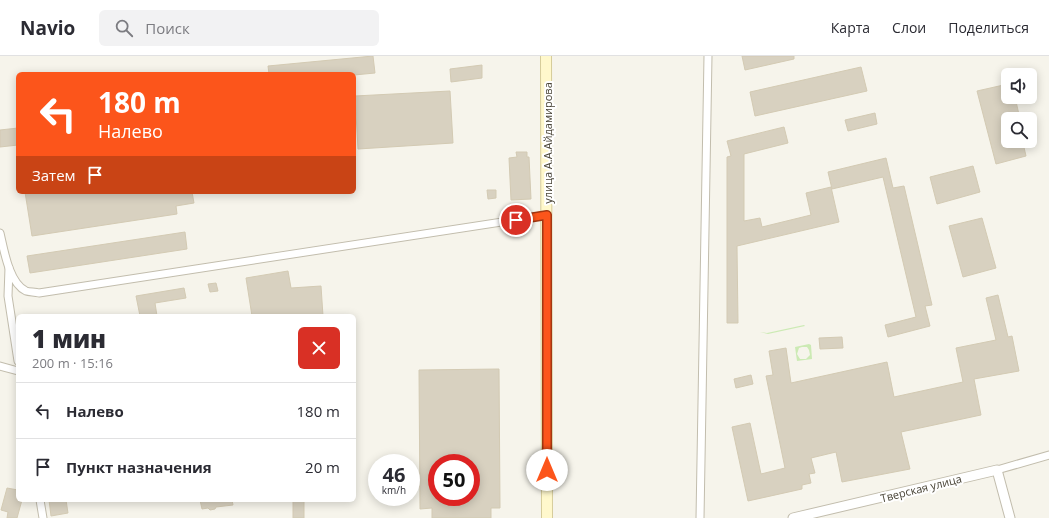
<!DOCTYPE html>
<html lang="ru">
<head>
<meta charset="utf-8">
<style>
	body { margin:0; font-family:"Open Sans",sans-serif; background:#f2f2f3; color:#2b2b33; height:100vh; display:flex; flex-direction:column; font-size:15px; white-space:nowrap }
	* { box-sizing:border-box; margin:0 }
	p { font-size:13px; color:#7c7c81 }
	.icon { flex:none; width:22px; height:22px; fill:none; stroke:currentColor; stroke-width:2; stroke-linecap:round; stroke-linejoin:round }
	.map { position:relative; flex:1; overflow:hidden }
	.side { position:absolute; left:16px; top:258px; width:340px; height:188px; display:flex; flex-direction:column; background:#fff; border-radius:6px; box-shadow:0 2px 10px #0003 }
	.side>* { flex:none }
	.top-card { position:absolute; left:16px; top:16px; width:340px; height:122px; border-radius:6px; box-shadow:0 2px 10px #0003; background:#fc551b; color:#fff; overflow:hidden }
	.fabs { position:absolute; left:1001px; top:12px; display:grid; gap:8px }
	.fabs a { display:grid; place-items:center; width:36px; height:36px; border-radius:6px; background:#fff; box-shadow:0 2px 10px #0003; font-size:20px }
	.speed { position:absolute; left:368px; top:398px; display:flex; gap:8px; font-size:20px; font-weight:700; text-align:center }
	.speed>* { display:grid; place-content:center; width:52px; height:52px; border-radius:50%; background:#fff; box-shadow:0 2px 10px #0003; line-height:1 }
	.speed small { font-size:10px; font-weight:400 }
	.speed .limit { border:6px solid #d22; background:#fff; color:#111 }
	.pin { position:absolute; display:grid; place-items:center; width:34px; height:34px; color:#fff; margin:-17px; border:2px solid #fff; border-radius:50%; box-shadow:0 1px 4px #0007 }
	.me { position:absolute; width:44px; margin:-22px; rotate:0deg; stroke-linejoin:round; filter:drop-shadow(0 0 3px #0008) }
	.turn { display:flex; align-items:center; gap:14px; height:84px; padding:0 16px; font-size:18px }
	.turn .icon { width:52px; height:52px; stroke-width:2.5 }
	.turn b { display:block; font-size:28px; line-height:34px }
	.then { display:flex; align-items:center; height:38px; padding:0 16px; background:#0003; gap:8px; font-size:15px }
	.round { display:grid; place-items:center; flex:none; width:42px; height:42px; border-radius:6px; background:#f2f2f3 }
	.headline { display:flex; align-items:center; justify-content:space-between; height:68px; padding:0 16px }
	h1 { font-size:24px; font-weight:800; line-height:30px }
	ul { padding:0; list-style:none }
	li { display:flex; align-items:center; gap:12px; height:56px; padding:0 16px; border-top:1px solid #e1e1e2 }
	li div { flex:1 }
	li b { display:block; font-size:15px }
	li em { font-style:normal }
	header { display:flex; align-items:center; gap:24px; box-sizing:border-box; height:56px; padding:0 20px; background:#fff; border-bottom:1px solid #e1e1e2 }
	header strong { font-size:19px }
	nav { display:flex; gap:22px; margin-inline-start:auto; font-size:14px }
	.search { width:280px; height:36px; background:#f2f2f3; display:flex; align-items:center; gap:10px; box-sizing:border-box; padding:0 14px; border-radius:6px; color:#7c7c81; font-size:15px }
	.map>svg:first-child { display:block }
	.green { fill:#cceab4; fill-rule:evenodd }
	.building { fill:#d8d1c0; stroke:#d3cab3; fill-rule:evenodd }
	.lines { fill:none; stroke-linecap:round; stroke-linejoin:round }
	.minor-casing { stroke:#c2bdad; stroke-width:9 }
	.tertiary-casing { stroke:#c2bdad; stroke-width:11 }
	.secondary-casing { stroke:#d6cc9a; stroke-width:12 }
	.minor { stroke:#fff; stroke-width:7 }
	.tertiary { stroke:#fff; stroke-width:9 }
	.secondary { stroke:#fff8cc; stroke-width:10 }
	.route-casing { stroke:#a43712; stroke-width:10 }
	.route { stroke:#fc551b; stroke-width:7 }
	.labels { text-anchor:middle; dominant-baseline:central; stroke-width:4; stroke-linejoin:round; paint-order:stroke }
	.street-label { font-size:11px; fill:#4a4538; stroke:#fff }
</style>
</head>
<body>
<header>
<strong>Navio</strong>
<div class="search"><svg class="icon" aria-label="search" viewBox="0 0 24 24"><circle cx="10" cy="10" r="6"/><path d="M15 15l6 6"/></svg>Поиск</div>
<nav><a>Карта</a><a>Слои</a><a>Поделиться</a></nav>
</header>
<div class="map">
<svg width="1049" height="462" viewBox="0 0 1049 462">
	<rect width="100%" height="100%" fill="#f6f4eb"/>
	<g class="green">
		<path d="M804,269L805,270L768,278L760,276L767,277Z"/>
		<path d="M809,288L811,289L812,303L797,305L795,291ZM802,291H807L809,294L810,299L806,303H800L797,298L799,292Z"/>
	</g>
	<g class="building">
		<path d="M373,0L375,17L354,19V18H269L268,10Z"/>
		<path d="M742,0H794V3L745,14Z"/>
		<path d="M482,9V22L451,26L450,13Z"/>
		<path d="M861,11L867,35L755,60L750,36Z"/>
		<path d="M1008,28V41H1015L1020,63H1008V91L1023,87L1026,100L996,108L977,35Z"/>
		<path d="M450,35L453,87L358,93L355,40Z"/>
		<path d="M875,57L877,68L848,75L845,64Z"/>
		<path d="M784,71L788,87L744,98V165L760,162L762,171L811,159L806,137L831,131L839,166L737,190L738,267H727V101L731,100L727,85Z"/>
		<path d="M18,72V89L0,91V74Z"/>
		<path d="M516,96H527V101H529L531,143L511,144L509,102L517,101Z"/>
		<path d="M886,102L893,132L904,130L932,249L925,250L930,270L888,281L885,269L916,261L883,121L832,133L828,116Z"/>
		<path d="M973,110L980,136L937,148L930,121Z"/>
		<path d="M487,134H496V142L488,143Z"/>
		<path d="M25,136H192L194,147L176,150L177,158L32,180Z"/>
		<path d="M982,162L996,212L963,221L949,170Z"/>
		<path d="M185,176L187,193L30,217L27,200Z"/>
		<path d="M288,215L291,232L321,230L323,260H252L246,222Z"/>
		<path d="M216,227L218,235L210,236L208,228Z"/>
		<path d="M184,232L186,242L155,247L157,260H140L136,240Z"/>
		<path d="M998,239L1008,281L1012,280L1019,315L974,323L981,359L901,376L910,413L842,426L836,396L811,402L815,417L809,418L811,427L802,429V433L748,445L732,371L750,367L761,418L785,412L766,320L773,319L769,295L786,292L791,327L887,306L894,341L963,326L956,292L996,284L986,242Z"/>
		<path d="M842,281L843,292L820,293L819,282Z"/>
		<path d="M499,313L500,452H491V462H432V452L420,453L419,314ZM437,407H471V441H437Z"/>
		<path d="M751,319L753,328L736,332L734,323Z"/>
		<path d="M7,432L18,434V444H22L17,462H7L8,456L1,454Z"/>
		<path d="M49,444H66L68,457L51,460Z"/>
		<path d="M200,444H232L233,449L216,451L215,453L210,454L208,452L202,453Z"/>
		<rect x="293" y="444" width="11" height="18"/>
	</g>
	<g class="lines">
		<defs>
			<g id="minor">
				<path d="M0,177C4,194 9,227 26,235C29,236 35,236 39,237L547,159"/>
				<path d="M9,212L8,240L18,305"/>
				<path d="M0,310L18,315"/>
				<path d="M997,414L1049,399"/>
				<path d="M40,444L43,462"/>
				<path d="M700,462L708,0"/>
			</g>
			<path id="tertiary" d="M793,462L997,414L1010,462"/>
			<path id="secondary" d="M546,0L547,462"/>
		</defs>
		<use href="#minor" class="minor-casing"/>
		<use href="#tertiary" class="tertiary-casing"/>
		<use href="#secondary" class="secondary-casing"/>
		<use href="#minor" class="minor"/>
		<use href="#tertiary" class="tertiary"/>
		<use href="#secondary" class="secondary"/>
	</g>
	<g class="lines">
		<defs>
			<path id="route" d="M516,164L547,159V414"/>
		</defs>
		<use href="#route" class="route-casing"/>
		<use href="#route" class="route"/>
	</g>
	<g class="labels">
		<g class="street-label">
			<text transform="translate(547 87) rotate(-90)">улица А.А.Айдамирова</text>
			<text transform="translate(921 432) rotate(-14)">Тверская улица</text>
		</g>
	</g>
</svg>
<div class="fabs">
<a><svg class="icon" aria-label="sound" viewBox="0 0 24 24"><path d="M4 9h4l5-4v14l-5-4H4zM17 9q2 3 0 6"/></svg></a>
<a><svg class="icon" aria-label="search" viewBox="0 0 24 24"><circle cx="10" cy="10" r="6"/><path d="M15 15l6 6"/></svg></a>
</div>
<div class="speed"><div>46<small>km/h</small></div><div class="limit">50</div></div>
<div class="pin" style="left:516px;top:164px;background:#d93025"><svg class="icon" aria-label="arrive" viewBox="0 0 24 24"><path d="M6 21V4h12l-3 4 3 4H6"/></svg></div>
<svg class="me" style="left:547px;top:414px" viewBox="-20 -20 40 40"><circle r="19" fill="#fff"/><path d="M0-13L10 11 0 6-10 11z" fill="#fc551b"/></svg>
<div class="top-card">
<div class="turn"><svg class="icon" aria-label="left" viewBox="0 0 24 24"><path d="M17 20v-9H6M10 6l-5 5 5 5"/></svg><div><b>180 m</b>Налево</div></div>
<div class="then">Затем<svg class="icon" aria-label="arrive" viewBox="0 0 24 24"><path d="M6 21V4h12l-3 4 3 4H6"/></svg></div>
</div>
<section class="side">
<div class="headline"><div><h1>1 мин</h1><p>200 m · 15:16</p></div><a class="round" style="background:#d93025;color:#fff"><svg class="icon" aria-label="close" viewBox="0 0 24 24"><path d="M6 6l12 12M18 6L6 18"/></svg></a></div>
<ul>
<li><svg class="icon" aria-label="left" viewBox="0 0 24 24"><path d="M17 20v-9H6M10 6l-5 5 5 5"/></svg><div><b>Налево</b></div><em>180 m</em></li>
<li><svg class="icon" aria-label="arrive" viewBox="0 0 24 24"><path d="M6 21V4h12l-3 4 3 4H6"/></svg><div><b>Пункт назначения</b></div><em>20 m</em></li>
</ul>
</section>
</div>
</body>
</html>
